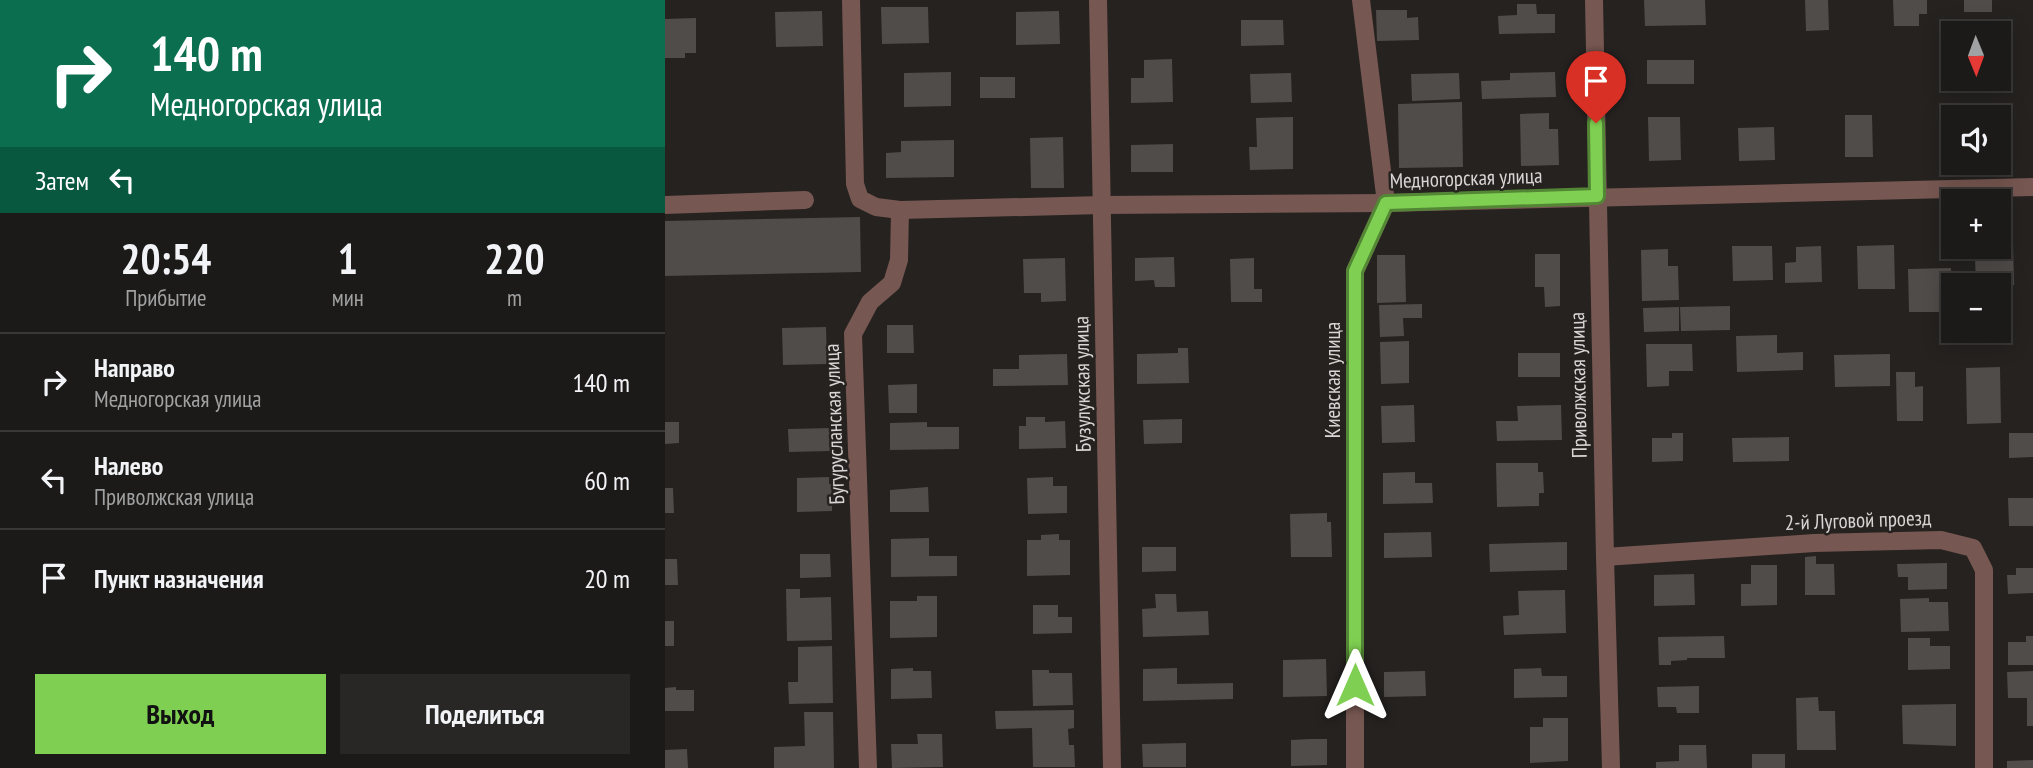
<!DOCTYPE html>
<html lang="ru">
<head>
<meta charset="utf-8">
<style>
	body { margin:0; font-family:"PT Sans Narrow",sans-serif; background:#292725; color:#f1f3f6; height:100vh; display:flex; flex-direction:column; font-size:26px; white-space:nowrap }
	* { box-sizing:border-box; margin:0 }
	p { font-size:23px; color:#a0a1a2 }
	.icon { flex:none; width:38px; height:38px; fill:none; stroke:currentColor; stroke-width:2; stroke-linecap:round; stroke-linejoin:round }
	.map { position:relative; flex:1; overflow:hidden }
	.panel { display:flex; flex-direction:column; background:#1c1a18; width:665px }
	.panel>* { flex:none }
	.guide { background:#0b6e4f; color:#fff; overflow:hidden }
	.needle { width:46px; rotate:179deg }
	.tools { position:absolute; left:1276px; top:21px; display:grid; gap:14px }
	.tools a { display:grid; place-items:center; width:70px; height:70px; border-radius:0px; background:#1c1a18; box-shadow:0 4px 18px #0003,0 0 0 2px #3a3837; font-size:35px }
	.pin { position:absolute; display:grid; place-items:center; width:60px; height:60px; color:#fff; margin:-72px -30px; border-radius:50% 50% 50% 0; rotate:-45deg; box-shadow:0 0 7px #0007 }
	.pin .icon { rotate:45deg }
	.me { position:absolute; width:77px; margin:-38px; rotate:0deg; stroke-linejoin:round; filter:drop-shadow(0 0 5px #0008) }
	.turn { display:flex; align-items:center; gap:24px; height:147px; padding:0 35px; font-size:32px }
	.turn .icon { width:91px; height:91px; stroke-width:2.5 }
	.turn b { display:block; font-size:49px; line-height:60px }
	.then { display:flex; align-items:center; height:66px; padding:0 35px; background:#0003; gap:14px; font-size:26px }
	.eta { display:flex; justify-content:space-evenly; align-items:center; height:119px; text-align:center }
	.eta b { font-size:42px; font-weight:700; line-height:49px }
	.primary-button { display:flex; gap:14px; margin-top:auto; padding:14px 35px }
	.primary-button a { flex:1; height:80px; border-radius:0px; background:#7fd052; color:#111; font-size:28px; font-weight:700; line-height:80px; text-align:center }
	.primary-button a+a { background:#292725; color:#f1f3f6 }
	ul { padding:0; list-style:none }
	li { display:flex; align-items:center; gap:21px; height:98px; padding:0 35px; border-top:2px solid #3a3837 }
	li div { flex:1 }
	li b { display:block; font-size:26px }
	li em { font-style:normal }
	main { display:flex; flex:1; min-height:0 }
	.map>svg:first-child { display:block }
	.building { fill:#504c4a }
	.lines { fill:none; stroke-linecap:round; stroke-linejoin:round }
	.minor { stroke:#775751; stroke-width:18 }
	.route-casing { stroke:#538735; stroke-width:18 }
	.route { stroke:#7fd052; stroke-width:12 }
	.labels { text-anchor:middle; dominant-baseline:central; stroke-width:5; stroke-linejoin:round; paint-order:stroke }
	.street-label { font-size:21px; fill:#d8d5d4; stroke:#252220 }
</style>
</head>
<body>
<main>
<section class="panel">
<div class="guide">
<div class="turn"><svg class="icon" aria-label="right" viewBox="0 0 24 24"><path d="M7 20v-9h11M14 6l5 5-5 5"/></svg><div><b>140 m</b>Медногорская улица</div></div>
<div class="then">Затем<svg class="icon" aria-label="left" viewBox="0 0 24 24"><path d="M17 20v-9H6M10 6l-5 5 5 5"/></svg></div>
</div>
<div class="eta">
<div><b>20:54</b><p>Прибытие</p></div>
<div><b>1</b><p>мин</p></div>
<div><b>220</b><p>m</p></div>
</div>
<ul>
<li><svg class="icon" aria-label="right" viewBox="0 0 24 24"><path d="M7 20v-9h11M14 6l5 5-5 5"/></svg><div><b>Направо</b><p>Медногорская улица</p></div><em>140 m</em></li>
<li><svg class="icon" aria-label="left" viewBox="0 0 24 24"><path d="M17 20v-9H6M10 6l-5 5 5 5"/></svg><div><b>Налево</b><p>Приволжская улица</p></div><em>60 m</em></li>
<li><svg class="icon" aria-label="arrive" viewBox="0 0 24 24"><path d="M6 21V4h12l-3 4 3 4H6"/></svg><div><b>Пункт назначения</b></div><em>20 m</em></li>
</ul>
<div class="primary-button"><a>Выход</a><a>Поделиться</a></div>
</section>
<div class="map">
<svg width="1368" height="768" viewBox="0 0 1368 768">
	<rect width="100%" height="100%" fill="#252220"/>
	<g class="building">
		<path d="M979,0H1040L1041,25L980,26Z"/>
		<path d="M1140,0H1163L1164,30L1141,31Z"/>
		<path d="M1228,0H1262V14H1254V26H1229Z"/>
		<rect x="1299" y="0" width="28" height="12"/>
		<path d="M852,4H871L872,14H890V33L834,34L833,16L852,15Z"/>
		<path d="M216,7H263L264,43L217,44Z"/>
		<path d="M711,10H742V18L753,17L754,40L712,41Z"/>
		<path d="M157,11L158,46L111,47L110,12Z"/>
		<path d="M394,11L395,44L351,45V12Z"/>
		<path d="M31,18V53H20V58H0V19Z"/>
		<path d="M576,20H618L619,45L576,46Z"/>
		<path d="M507,59L508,102L466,103V78H479V60Z"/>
		<rect x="982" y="60" width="47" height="24"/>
		<path d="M286,72V106L239,107V73Z"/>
		<path d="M890,72L891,97L817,99L816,81L845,80V73Z"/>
		<path d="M626,73L627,102L586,103L585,74Z"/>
		<path d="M794,73L795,99L747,101L746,74Z"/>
		<rect x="315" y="77" width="35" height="21"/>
		<path d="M797,102L798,167L734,168L733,104Z"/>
		<path d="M1327,109V117H1291V110Z"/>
		<path d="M884,113V129H893L894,165L856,166L855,114Z"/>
		<path d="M1180,115H1207L1208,157H1180Z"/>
		<path d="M628,117V169L585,170L584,147H592L591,118Z"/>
		<path d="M983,117H1015L1016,160L984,161Z"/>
		<path d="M1109,127L1110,160L1074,161L1073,128Z"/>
		<path d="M398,137L399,188H366L365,138Z"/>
		<path d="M289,140V177L221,178V153L236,152V141Z"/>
		<path d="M508,144V172H466V145Z"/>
		<path d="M195,217L196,272L0,276V221Z"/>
		<path d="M1348,241L1349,285H1311L1310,257L1326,256V247H1334V242Z"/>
		<path d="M1229,245L1230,289H1193L1192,246Z"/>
		<path d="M1067,246H1107L1108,280L1068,281Z"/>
		<path d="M1156,246L1157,282L1120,283V263L1131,262V247Z"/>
		<path d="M1003,249V266H1013L1014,300L977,301L976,250Z"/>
		<path d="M870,254H895V306L880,307L879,287H870Z"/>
		<path d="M712,255H740L741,302L712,303Z"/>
		<path d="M509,257L510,287H490L489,280L470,281V258Z"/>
		<path d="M400,258L401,301L376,302V293H359L358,259Z"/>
		<path d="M589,258V289H597V302H566L565,259Z"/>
		<path d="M1286,268L1287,312H1244L1243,269Z"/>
		<path d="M757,304V318H738L739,336L715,337L714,305Z"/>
		<path d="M1065,306V330L1016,331L1015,307Z"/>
		<path d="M1014,307V331L979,332L978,308Z"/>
		<path d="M222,325H248L249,353H222Z"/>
		<path d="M161,327L162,364L118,365L117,328Z"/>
		<path d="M1112,335V353L1138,352V370L1072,372L1071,336Z"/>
		<path d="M744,341V383L716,384L715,342Z"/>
		<path d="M981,344H1027L1028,371H1004V386L982,387Z"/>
		<path d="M513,348H523L524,383L472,384V354L513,353Z"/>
		<rect x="853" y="353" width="42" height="24"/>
		<path d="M402,354L403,385L328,386V369H354V355Z"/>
		<path d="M1225,354V386L1170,387L1169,355Z"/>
		<path d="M1335,367L1336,423L1302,424L1301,368Z"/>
		<path d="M1231,372H1250V387L1258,386V421H1232Z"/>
		<path d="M252,384V413H224L223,385Z"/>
		<path d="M749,405L750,442L717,443L716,406Z"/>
		<path d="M896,405L897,440L832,441L831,421H853L852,406Z"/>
		<path d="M361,417H380V422L400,421L401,448L354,449V426H361Z"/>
		<path d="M517,419V443L479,444L478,420Z"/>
		<path d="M0,422H14V443L0,444Z"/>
		<path d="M262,422V427H294V449L225,450V423Z"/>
		<path d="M167,428V451L124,452L123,429Z"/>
		<path d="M1007,433H1018V461L987,462V438H1007Z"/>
		<path d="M1344,433H1368V457L1344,458Z"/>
		<path d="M1124,437V461L1068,462L1067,438Z"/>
		<path d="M831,463H873V472H878L879,493H874V506L832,507Z"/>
		<path d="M750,472V483H767L768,503L718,504V473Z"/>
		<path d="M164,477V484H167V511L132,512V478Z"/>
		<path d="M388,477V486H402V513L363,514L362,478Z"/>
		<path d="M263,487L264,512H225V490Z"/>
		<path d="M0,488H8L9,513H0Z"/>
		<path d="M1343,498H1368V526H1344Z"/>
		<path d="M662,513V522H666L667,557H626L625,514Z"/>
		<path d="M766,532L767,557L719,558V533Z"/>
		<path d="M394,534V540H405V575L362,576V540H376V535Z"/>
		<path d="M264,538V556H292V576L226,577V539Z"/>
		<path d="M902,542V570L825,572L824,544Z"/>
		<path d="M477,547H511V571L477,572Z"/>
		<path d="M135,554H165L166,577L135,578Z"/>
		<path d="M1151,556V564H1169L1170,595H1140V557Z"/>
		<path d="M0,559H12L13,585H0Z"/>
		<path d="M1282,563V589L1243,590V577H1233L1232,564Z"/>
		<path d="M1086,565H1112V605L1076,606V584H1086Z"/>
		<path d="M1351,568H1368V593L1343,594L1342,575H1351Z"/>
		<path d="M1029,574L1030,605L989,606V575Z"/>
		<path d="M121,589H135V598L166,597L167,640L122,641Z"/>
		<path d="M900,590L901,633L839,635L838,616L854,615L853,591Z"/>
		<path d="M490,594H511L512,612L543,611L544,635L478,637L477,609L491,608Z"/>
		<path d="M252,596H272V637L225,638V601H252Z"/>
		<path d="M1264,598V602H1283L1284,631L1236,632L1235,599Z"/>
		<path d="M368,605H393V617H407V633L368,634Z"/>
		<rect x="0" y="621" width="9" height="25"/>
		<path d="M1059,636L1060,658H1022V660L1006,661V665H994L993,637Z"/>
		<path d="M1361,636H1368V665H1343V642H1361Z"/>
		<path d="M1243,638H1265V646H1285V669L1243,670Z"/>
		<path d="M167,646L168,703L124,704L123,682H133V647Z"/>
		<path d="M661,659L662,696L618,697V660Z"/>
		<path d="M248,668V671H266L267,698L226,699V669Z"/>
		<path d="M512,668V684L568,683V699L478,701V669Z"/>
		<path d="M876,668L877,676H902V697L849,698V669Z"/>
		<path d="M367,670H384V673H407L408,705L368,706Z"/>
		<path d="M760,671L761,696L719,697V672Z"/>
		<path d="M1368,671V726H1362V698H1343L1342,672Z"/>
		<path d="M1034,686V713H1012L1011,707H993L992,687Z"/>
		<path d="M11,687V690H29V711H0V688Z"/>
		<path d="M1153,697L1154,711H1170L1171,750H1132L1131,698Z"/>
		<path d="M1291,704V746L1238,744L1237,705Z"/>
		<path d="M409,710V728L403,729L404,745H409L410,767H368L367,728L331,729L330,711Z"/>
		<path d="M139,712H168L169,768H109V747L140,746Z"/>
		<path d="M878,718H903V761L865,763V727H878Z"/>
		<path d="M252,734H277L278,767L227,768L226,744H253Z"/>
		<path d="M645,739H662V765L626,766V740Z"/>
		<path d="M521,743V767H478L477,744Z"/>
		<path d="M1014,745H1041L1042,768H991V762L1014,761Z"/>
		<path d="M22,749L23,768H0V750Z"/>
		<rect x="1087" y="754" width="33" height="14"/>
		<path d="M1368,760V768H1342V761Z"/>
	</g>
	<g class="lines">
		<g class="minor">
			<path d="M186,0L190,184L195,199L211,207L235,210L437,205L721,203L1368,187"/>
			<path d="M433,0L447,768"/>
			<path d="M929,0L940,557L946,768"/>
			<path d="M0,205L140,200"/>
			<path d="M940,557L1149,543L1276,540L1308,548L1319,570V768"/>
			<path d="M203,768L188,334L205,302L227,283L234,260L235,210"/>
			<path d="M690,768V271L721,203L696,0"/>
		</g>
	</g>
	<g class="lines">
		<defs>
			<path id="route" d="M690,685V271L721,203L932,196L931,123"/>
		</defs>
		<use href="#route" class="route-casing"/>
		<use href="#route" class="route"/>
	</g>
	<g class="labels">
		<g class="street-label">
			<text transform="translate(801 178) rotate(-2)">Медногорская улица</text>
			<text transform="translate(667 380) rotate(-90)">Киевская улица</text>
			<text transform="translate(417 384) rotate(-91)">Бузулукская улица</text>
			<text transform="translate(913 385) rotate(-91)">Приволжская улица</text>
			<text transform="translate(169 424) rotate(-92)">Бугурусланская улица</text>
			<text transform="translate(1193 520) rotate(-2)">2-й Луговой проезд</text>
		</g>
	</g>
</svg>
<div class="tools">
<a><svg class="needle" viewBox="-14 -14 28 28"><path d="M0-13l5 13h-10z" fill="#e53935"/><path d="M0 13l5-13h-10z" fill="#a0a1a2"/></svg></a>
<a><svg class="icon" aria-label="sound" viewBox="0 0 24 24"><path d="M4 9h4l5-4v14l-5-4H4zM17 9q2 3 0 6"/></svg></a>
<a>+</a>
<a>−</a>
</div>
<div class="pin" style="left:931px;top:123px;background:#d93025"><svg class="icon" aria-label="arrive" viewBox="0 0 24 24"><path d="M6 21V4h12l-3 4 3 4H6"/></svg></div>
<svg class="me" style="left:690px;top:685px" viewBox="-20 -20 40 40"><path d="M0-17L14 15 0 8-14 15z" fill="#7fd052" stroke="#fff" stroke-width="4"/></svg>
</div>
</main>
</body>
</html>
